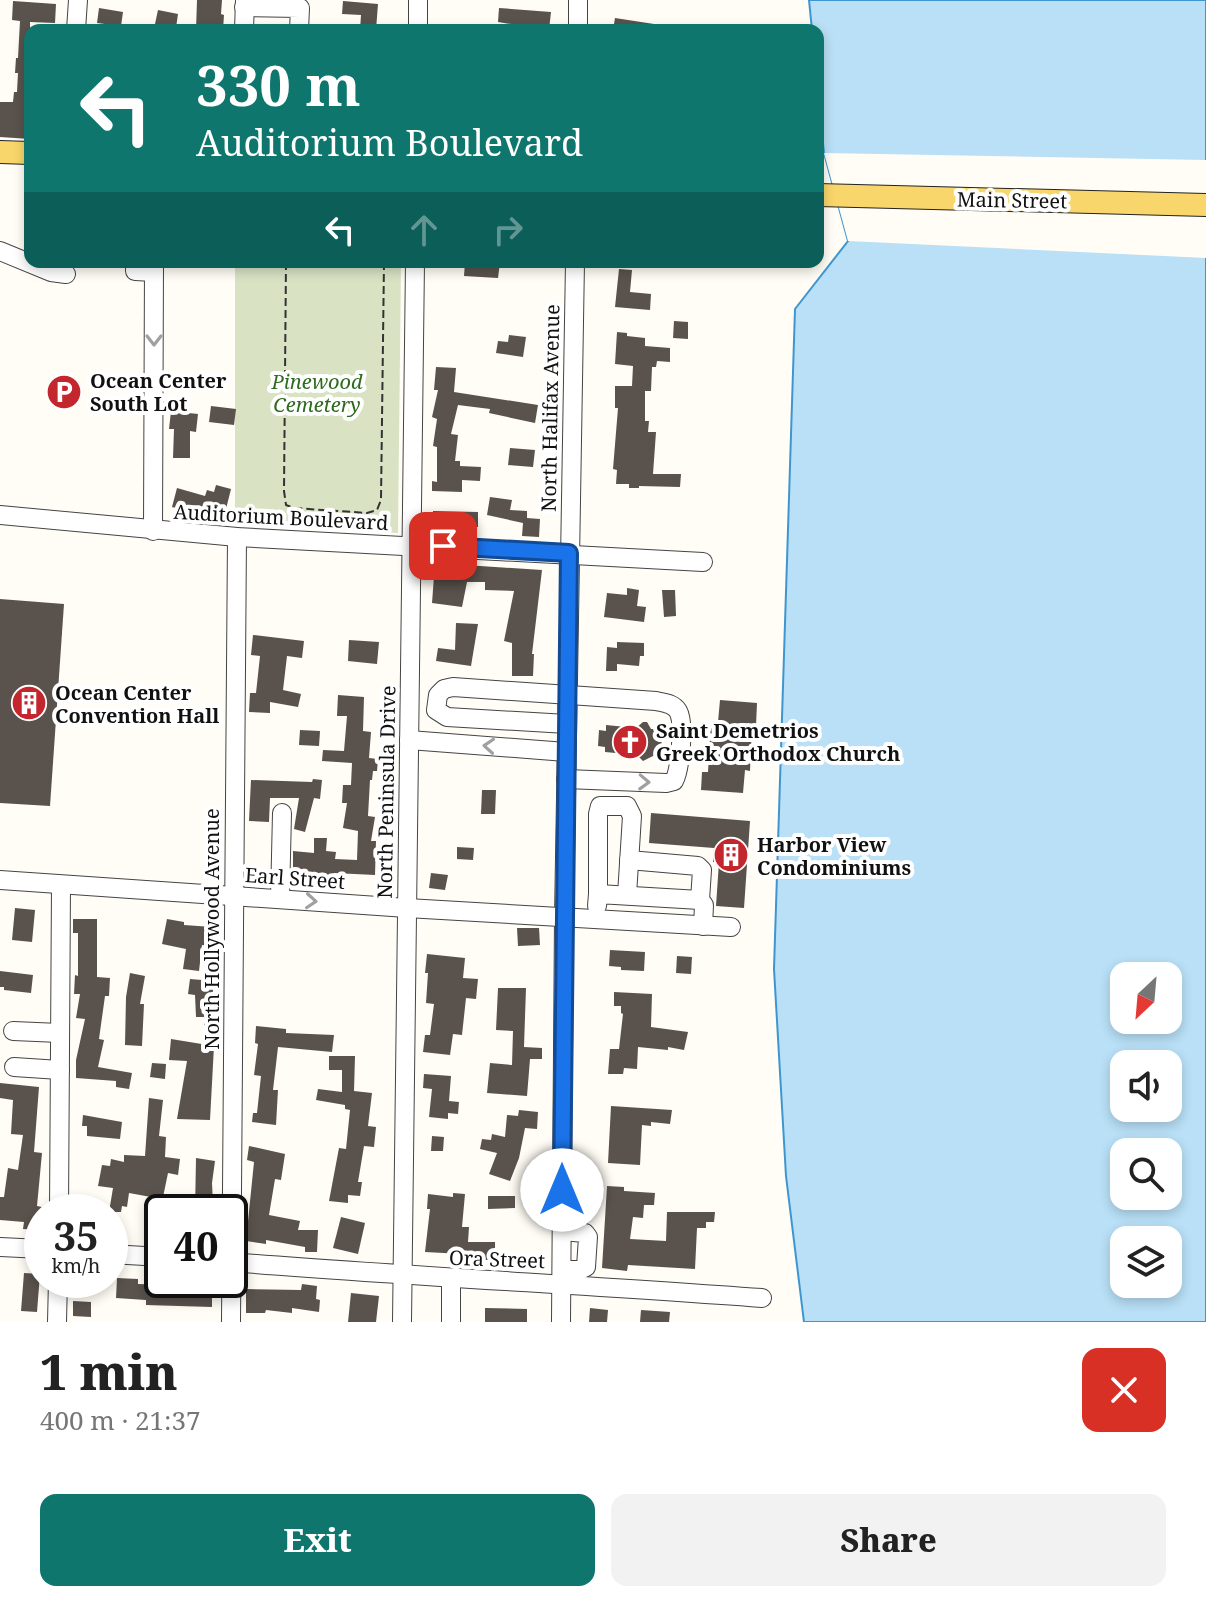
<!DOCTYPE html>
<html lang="en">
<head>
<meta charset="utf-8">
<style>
	body { margin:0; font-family:"Noto Serif",serif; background:#f2f2f2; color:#222; height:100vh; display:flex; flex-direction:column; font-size:30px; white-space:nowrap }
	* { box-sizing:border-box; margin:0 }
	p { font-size:26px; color:#767676 }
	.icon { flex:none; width:44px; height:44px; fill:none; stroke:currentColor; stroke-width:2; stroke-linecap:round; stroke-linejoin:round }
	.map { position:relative; height:1322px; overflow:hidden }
	.sheet { display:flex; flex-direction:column; background:#fff; flex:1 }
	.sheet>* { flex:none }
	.top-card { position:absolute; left:24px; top:24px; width:800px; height:244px; border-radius:16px; box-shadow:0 4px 12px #0003; background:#0f766e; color:#fff; overflow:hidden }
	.needle { width:52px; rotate:206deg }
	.tools { position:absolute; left:1110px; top:962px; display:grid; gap:16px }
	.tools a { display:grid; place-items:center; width:72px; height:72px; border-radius:16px; background:#fff; box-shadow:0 4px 12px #0003; font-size:40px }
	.speed { position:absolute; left:24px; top:1194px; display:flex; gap:16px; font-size:40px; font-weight:700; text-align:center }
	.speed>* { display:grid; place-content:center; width:104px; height:104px; border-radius:50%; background:#fff; box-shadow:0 4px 12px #0003; line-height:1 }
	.speed small { font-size:20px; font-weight:400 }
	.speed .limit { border:4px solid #111; border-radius:12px; background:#fff; color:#111 }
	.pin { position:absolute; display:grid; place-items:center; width:68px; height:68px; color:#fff; margin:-34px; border-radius:16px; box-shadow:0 4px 12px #0006 }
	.me { position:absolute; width:88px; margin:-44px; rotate:0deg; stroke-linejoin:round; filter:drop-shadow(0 0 6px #0008) }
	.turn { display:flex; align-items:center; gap:28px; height:168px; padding:0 40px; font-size:36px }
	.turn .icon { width:104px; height:104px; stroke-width:2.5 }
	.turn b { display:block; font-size:56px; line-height:68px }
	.lanes { display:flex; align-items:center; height:76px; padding:0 40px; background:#0003; justify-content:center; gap:40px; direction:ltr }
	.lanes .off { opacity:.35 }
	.round { display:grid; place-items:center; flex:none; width:84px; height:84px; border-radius:16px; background:#f2f2f2 }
	.summary { display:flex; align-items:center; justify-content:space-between; height:136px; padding:0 40px }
	h1 { font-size:48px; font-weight:800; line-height:60px }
	.primary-button { display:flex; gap:16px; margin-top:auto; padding:16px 40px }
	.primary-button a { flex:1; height:92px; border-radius:16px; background:#0f766e; color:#fff; font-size:32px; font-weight:800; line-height:92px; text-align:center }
	.primary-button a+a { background:#f2f2f2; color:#222 }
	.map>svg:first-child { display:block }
	.cemetery { fill:#d9e3c4 }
	.water { fill:#b9e0f7; stroke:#3f96cf; stroke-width:2; fill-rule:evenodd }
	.pier { fill:#fffdf5 }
	.building { fill:#5a524d }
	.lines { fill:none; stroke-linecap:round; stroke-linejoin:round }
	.minor-casing { stroke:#444; stroke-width:20 }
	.major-casing { stroke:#222; stroke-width:24 }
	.path { stroke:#333; stroke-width:2; stroke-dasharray:8 4; stroke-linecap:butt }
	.minor { stroke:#fff; stroke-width:18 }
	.major { stroke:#f9d66b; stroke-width:22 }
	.oneway { stroke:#a0a0a0 }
	.route-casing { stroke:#114b97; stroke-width:20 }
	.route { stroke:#1a73e8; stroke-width:14 }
	.labels { text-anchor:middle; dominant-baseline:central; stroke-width:8; stroke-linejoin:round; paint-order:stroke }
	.street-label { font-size:20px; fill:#111; stroke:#fff }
	.poi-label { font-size:20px; font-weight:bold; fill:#111; stroke:#fff; text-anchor:start }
	.park-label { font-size:20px; font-style:italic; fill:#2f6b1f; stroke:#fff }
</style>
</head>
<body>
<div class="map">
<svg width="1206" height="1322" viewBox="0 0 1206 1322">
	<rect width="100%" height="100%" fill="#fffdf5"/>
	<path class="cemetery" d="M235,262H401L398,533L235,523Z"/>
	<path class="water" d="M809,0H1206V1322H804L786,1176L774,969L795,309L848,241L824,153L818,95V30H812ZM1124,976H1168V1020H1124ZM1124,1064H1168V1108H1124ZM1124,1152H1168V1196H1124ZM1124,1240H1168V1284H1124Z"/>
	<path class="pier" d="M824,153L1206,160V258L848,241Z"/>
	<g class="building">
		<path d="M197,0H222L221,14L224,15L223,30H196Z"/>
		<path d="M13,1L56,4L55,23L30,22V139L0,137V102H13L14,92H17L18,73H15L16,58H18L20,21L12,20Z"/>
		<path d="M343,1L378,4L376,30H360L361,15L342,14Z"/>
		<path d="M99,8L123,12L121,26L97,23Z"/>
		<path d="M499,8L551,12L549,30L498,22Z"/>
		<path d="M158,10L178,14L176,28L155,24Z"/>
		<path d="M615,18L654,24L653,30H613Z"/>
		<path d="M465,262H500L498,278L464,276Z"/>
		<path d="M619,269L632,270L630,292L651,294L650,310L615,307Z"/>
		<path d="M674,321L688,322V339L673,338Z"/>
		<path d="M617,332L627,333V336L645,338V346L670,348V362L657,361L656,367H652L651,391H645V421H649L648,432H656L653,474H681L680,487L639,486V488H629V484H616L617,470L613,469L618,408H615V386H632L633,366L615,364Z"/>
		<path d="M509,335L526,337L523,357L496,353L498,341L508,342Z"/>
		<path d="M436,367L456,368L454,392L538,405L535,423L489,413L490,409L458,405L451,434L458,435L455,461H460V466L481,467L480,481L462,480V492L432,491V481L437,482V447L433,446L437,419L432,417L438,390H434Z"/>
		<path d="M211,406L236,409L234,425L209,422Z"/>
		<path d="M171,411L198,414L196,432L190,431V458H173L174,429H169Z"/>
		<path d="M510,448L535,450L533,467L508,465Z"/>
		<path d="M216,485L231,489L223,521L172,507L177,488L205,496L207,490L214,492Z"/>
		<path d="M490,497L512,500L510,510L527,511V518L540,519L539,537L522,536L523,523L487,515Z"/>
		<path d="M433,511L478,512V527H451V534L432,533Z"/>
		<path d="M435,563L542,570L532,654H534L533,676H512V643L504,641L514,591L485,590V582H467L462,607L432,603Z"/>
		<path d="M627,588L639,590L637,606L646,607L644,622L604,617L607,593L627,595Z"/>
		<path d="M662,590H675L676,616L664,617Z"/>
		<path d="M0,599L64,604L50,806L0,803Z"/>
		<path d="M456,623L478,624L471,666L436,661L438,648L455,650Z"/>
		<path d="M253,635L304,641L302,658L287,656L283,690L301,694L298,707L270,702V713L249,712L250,693H256L260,656L251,655Z"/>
		<path d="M349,640L379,642L377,664L348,661Z"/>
		<path d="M617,642L644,643V656H640L639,666L617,664V671H606L607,647L617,648Z"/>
		<path d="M338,695L364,697L363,731L371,732L369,758L378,759L377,771H373L372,780H370L368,816L375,817L371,841H376L375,875L334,873V878L293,877V851L314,853V838H327L326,851L336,852L335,859L357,860L358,831L343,828L347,803H342L343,785H351L352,763L322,761L323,750L344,751L347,716H337Z"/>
		<path d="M720,700L757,703L756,726H752L750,771L745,770L743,793L701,790L702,772H708L711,721L718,722Z"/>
		<path d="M643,722H647L651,729H659L658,738L662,743L658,757L653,756L643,761L637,755L605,752V747L598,746L599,730L606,731V725L636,728Z"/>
		<path d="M300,730L320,731L319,746L299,745Z"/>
		<path d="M313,779L322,780L320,799L314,798L305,832L294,829L299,798H270L269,822L249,821L251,780L312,782Z"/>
		<path d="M482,790H496L495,814H481Z"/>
		<path d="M651,813L750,821L744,908L716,906L719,862H713L714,848L649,843Z"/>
		<path d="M457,847L474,848L473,860L457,859Z"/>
		<path d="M431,873L448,875L445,890L429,888Z"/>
		<path d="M15,908L35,910L32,942L12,940Z"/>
		<path d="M73,919H97V977L110,978L109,996H105L99,1039L104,1040L98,1067L132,1073L129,1089L116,1087V1081L76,1078V1060L85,1019L76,1018L80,994H74L75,975L78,976V933H73Z"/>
		<path d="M167,919L184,922V925L212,927L210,946L202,945L199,971L183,969L186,949L162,944Z"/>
		<path d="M517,928H539L540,945L518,946Z"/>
		<path d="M610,950L645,952L644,971L621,970V967L609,966Z"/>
		<path d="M427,954L465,958L463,978L478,979L476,999L466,998L462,1035L453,1034L450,1055L423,1052L425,1035H430L434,1004L426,1003L428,973H425Z"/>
		<path d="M677,956L692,957L691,974L676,973Z"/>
		<path d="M0,971L33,975L31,993L4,990V987H0Z"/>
		<path d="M130,973L145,976L140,1004H144L142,1046L125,1045L126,997Z"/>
		<path d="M190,979L214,981L211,1008H219V1025H204V1017H196L195,995L188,994Z"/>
		<path d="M498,988H526L524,1047L542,1048V1059H530L527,1096L487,1093L490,1063L512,1065L513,1031L496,1030Z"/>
		<path d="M614,992L652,994L651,1027L688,1032L684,1050L668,1047V1050L638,1047L637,1069L624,1068L623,1074H608L610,1049H619L623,1014L621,1013V1006H614Z"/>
		<path d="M256,1026L286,1029V1033L334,1035L332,1052L278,1047L273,1090H278L276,1125L252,1122L253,1113H257L261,1076L254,1075L258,1044L255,1043Z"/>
		<path d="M171,1039L214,1046L210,1120L177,1119L187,1061L169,1060Z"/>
		<path d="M329,1056H355L354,1091L372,1093L368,1126L376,1127L374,1147L364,1146L358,1182H362L360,1196L348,1195V1203L329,1201L339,1148L346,1149L350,1110L345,1109V1105L316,1100L318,1089L342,1092V1070H329Z"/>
		<path d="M152,1063L166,1064L165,1079L150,1077Z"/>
		<path d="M424,1074L451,1076L449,1101L459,1102L458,1114L448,1113V1119L429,1117L432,1089L423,1088Z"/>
		<path d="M0,1083L39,1087L34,1152L42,1153L37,1206L42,1207L40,1230L23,1229L24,1222L0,1220V1197H4L8,1168L18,1170L23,1135L11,1134L13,1100L0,1098Z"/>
		<path d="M149,1098L163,1100L159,1136L166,1137L165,1157L180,1159L178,1175L168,1173L162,1202L186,1204V1212H162V1229L148,1228L151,1197L129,1193L127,1207L122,1206L121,1212H109L113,1188L98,1186L102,1165L110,1166L111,1159L124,1162V1155L145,1156Z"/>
		<path d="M611,1106L672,1110L670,1124L651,1122V1126L642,1125L640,1165L608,1163Z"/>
		<path d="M519,1110L538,1112L537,1129L525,1128L519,1158L510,1181L489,1174L497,1153L480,1149L482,1139L491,1140L492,1134L505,1137L507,1115L518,1116Z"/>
		<path d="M83,1115L122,1122L120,1139L87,1136V1126H82Z"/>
		<path d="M432,1136L444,1137L443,1151H431Z"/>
		<path d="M249,1146L285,1154L281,1180L275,1179L269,1215L300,1221L298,1230H318L317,1252H305V1247L266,1240V1244L246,1241L254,1162L247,1160Z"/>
		<path d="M196,1158L215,1161L212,1183L213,1204H205V1212H195Z"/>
		<path d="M607,1186L624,1187V1191L655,1193L654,1205H644L643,1218L633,1217L630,1239L666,1241L667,1212H715L714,1222H706V1228H697L695,1269L628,1265L627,1271L602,1268Z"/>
		<path d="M453,1193L465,1194L462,1227H469L468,1242H495V1260H481V1255L425,1252L430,1209H427L428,1194L453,1197Z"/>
		<path d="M488,1196H515V1208L488,1209Z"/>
		<path d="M341,1217L365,1223L358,1254L333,1248Z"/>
		<path d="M24,1273L40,1274L37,1312L21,1311Z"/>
		<path d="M117,1278L138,1279V1284L212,1286V1307L146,1305V1300L116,1298Z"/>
		<path d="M302,1284L317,1286L316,1299L320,1300L319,1312L292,1308V1313L266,1310L265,1313H246V1289L301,1290Z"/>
		<path d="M351,1293L379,1296L376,1322H348Z"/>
		<path d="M73,1301L91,1302V1317L73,1316Z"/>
		<path d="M485,1308L527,1309V1322H485Z"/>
		<path d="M590,1308L608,1310L607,1322H589Z"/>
		<path d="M641,1310L670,1312L669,1322H640Z"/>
	</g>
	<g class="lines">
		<defs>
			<g id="minor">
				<path d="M578,0V30"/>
				<path d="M244,7L300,8L299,30"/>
				<path d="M76,30L78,0"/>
				<path d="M244,30L245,0"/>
				<path d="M418,30V0"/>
				<path d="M0,251L51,272L66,274"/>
				<path d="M135,262V271L154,272"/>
				<path d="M0,515L237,537L703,562"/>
				<path d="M153,531L154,262"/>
				<path d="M409,740L566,752"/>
				<path d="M566,779L666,783L674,781C680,770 685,723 678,711C673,703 664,703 656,701L453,687L444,689L438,695L436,710L447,717L567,724"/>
				<path d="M629,860L698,866L702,870L700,900"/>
				<path d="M0,880L407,908L731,927"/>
				<path d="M598,894V814L600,806H627L632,816L627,895"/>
				<path d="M280,899L282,813"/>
				<path d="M597,906L598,894L700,900L704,905L703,926"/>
				<path d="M13,1031L60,1033"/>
				<path d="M14,1067L60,1070"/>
				<path d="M59,1212L61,885"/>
				<path d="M0,1247L42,1249"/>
				<path d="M110,1254L162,1257"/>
				<path d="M230,1262C407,1276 584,1285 762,1298"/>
				<path d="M562,1270H580L586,1267L588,1237L585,1233L562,1231"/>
				<path d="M57,1322L58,1280"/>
				<path d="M231,1322L237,537"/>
				<path d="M402,1322L415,262"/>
				<path d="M451,1322V1279"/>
				<path d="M561,1322L564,917L575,262"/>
			</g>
			<g id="major">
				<path d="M0,152L30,153"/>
				<path d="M818,195L1206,205"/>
			</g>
		</defs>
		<use href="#minor" class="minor-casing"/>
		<use href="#major" class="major-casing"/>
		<path class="path" d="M286,262L284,491L286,505L294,508L367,513L377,510L381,500L384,262"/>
		<use href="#minor" class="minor"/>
		<use href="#major" class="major"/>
	</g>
	<defs><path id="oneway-chevron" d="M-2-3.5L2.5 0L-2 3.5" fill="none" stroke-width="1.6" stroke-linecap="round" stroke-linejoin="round" transform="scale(2)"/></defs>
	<g class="oneway">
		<use href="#oneway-chevron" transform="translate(154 340) rotate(90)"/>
		<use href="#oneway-chevron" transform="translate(489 746) rotate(-176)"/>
		<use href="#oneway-chevron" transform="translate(644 782) rotate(2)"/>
		<use href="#oneway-chevron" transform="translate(311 901) rotate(4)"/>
	</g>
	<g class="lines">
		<defs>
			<path id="route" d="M443,546L569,553L562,1190"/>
		</defs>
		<use href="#route" class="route-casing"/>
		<use href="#route" class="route"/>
	</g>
	<defs>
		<symbol id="parking-disc" viewBox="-11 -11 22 22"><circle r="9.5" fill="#c4262e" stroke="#fff"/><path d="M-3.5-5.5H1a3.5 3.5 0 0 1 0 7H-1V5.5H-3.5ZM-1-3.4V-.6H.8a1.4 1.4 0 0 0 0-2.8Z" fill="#fff"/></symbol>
		<symbol id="building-disc" viewBox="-11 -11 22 22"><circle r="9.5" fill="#c4262e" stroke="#fff"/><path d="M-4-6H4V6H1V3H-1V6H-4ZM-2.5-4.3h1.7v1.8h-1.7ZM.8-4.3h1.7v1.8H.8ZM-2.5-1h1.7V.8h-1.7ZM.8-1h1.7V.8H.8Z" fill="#fff"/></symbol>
		<symbol id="church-disc" viewBox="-11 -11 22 22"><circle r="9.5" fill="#c4262e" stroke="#fff"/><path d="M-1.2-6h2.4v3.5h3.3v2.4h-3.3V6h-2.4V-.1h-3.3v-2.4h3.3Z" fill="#fff"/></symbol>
	</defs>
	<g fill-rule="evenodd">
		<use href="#parking-disc" x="44" y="372" width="40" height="40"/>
		<use href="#building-disc" x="9" y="683" width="40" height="40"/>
		<use href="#church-disc" x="610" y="722" width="40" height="40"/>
		<use href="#building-disc" x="711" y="835" width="40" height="40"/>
	</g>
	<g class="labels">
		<g class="street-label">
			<text transform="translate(1012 200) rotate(1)">Main Street</text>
			<text transform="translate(550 408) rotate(-89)">North Halifax Avenue</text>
			<text transform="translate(281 517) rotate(3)">Auditorium Boulevard</text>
			<text transform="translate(386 792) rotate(-89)">North Peninsula Drive</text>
			<text transform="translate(295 878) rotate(4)">Earl Street</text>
			<text transform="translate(211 929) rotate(-90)">North Hollywood Avenue</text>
			<text transform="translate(497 1259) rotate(2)">Ora Street</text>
		</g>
		<g class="poi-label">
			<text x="90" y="380">Ocean Center<tspan x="90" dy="23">South Lot</tspan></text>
			<text x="55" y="692">Ocean Center<tspan x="55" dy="23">Convention Hall</tspan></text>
			<text x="656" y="730">Saint Demetrios<tspan x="656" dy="23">Greek Orthodox Church</tspan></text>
			<text x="757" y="844">Harbor View<tspan x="757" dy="23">Condominiums</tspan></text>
		</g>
		<g class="park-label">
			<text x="317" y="381">Pinewood<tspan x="317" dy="23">Cemetery</tspan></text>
		</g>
	</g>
</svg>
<div class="tools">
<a><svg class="needle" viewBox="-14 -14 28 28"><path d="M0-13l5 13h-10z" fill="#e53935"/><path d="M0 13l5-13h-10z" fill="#767676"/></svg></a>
<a><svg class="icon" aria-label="sound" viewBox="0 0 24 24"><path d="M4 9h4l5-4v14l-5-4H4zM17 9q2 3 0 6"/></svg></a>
<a><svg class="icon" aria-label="search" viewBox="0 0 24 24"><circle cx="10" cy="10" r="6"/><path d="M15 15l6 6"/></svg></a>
<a><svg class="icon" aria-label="layers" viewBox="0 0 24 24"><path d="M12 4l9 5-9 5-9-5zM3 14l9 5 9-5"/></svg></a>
</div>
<div class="speed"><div>35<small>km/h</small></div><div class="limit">40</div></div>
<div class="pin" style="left:443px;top:546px;background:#d93025"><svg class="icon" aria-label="arrive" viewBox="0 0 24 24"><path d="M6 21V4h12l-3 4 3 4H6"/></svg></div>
<svg class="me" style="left:562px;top:1190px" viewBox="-20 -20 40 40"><circle r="19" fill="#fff"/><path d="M0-13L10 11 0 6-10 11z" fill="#1a73e8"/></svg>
<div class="top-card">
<div class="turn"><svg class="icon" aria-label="left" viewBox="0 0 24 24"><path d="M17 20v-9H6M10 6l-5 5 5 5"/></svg><div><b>330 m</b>Auditorium Boulevard</div></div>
<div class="lanes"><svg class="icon" aria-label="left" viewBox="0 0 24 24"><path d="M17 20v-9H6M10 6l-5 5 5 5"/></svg><svg class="icon off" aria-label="ahead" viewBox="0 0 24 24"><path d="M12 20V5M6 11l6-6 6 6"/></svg><svg class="icon off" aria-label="right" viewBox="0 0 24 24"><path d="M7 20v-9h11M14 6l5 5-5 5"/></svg></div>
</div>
</div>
<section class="sheet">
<div class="summary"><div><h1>1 min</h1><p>400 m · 21:37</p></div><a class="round" style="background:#d93025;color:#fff"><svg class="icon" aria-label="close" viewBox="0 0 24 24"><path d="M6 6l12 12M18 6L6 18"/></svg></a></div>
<div class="primary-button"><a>Exit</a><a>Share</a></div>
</section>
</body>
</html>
